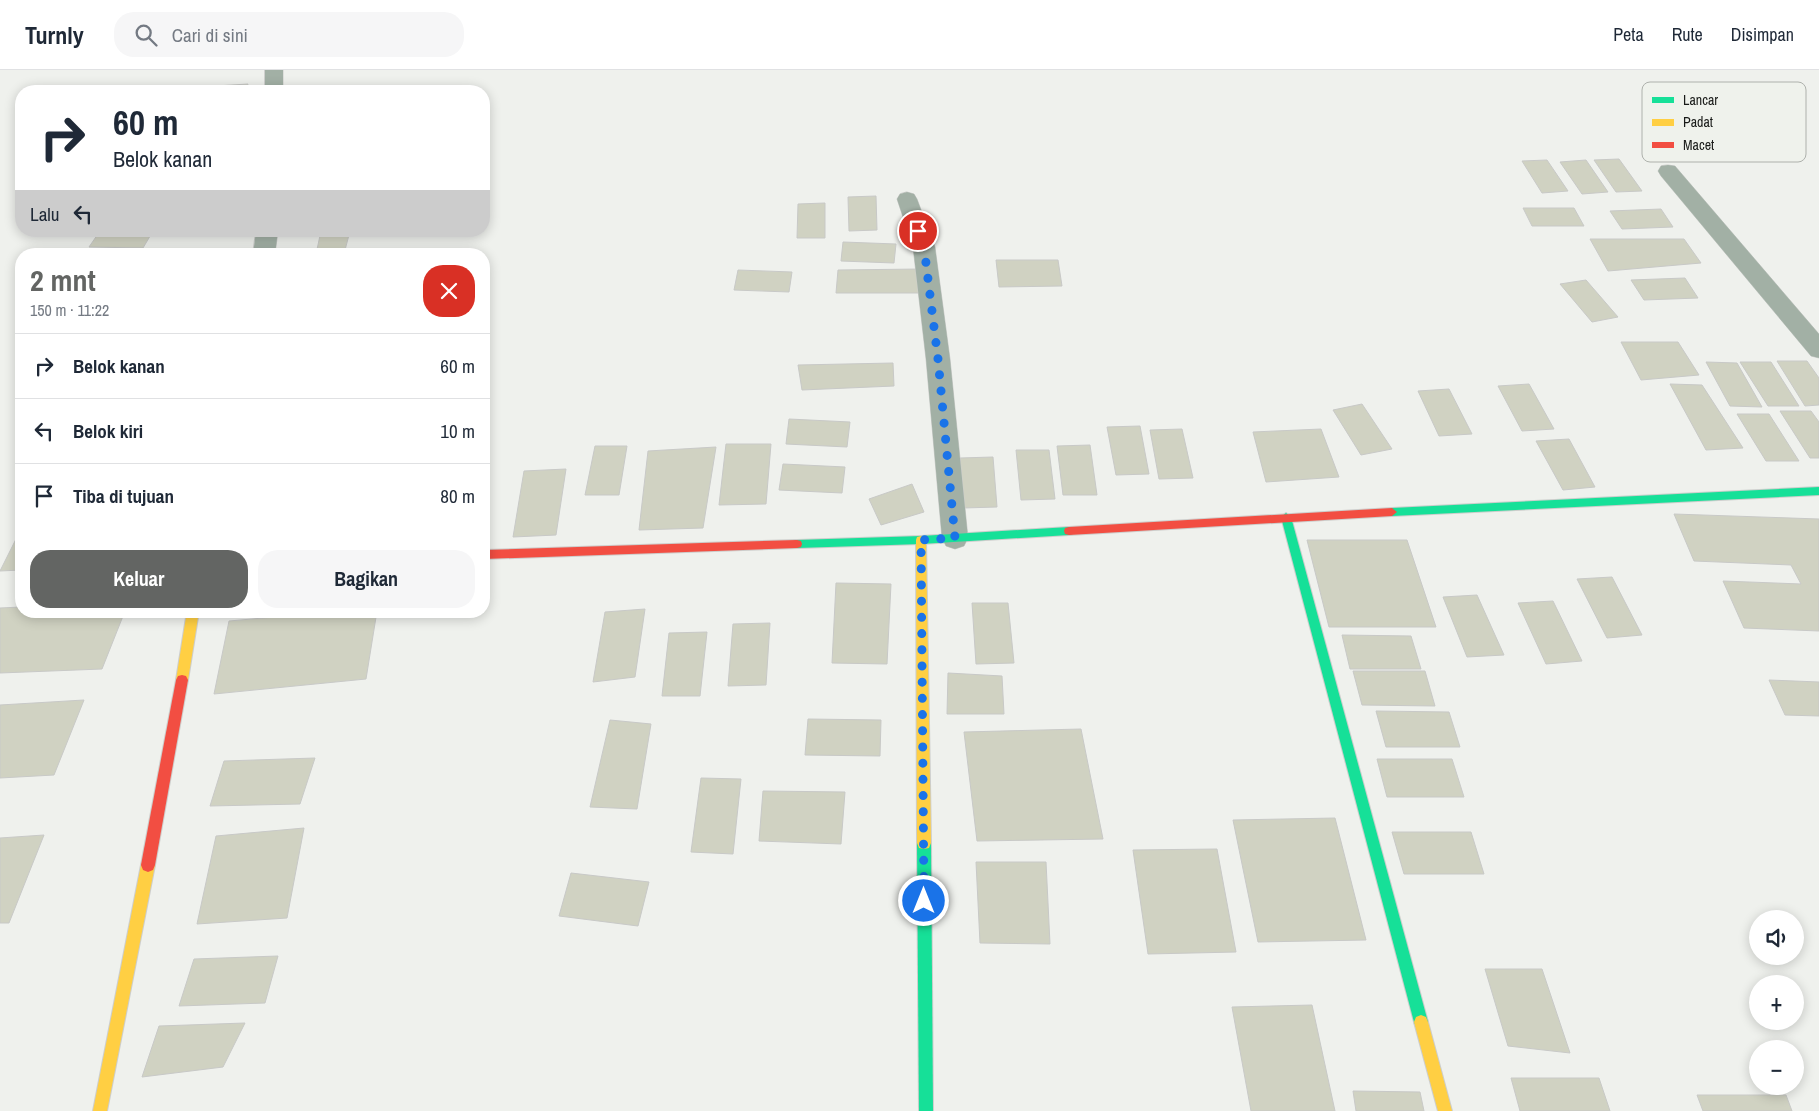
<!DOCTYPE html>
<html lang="id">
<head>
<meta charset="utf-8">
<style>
	body { margin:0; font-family:"Archivo Narrow",sans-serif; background:#f6f6f7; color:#1f2937; height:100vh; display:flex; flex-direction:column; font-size:19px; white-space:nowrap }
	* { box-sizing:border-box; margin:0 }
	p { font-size:16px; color:#747a83 }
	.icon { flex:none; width:28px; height:28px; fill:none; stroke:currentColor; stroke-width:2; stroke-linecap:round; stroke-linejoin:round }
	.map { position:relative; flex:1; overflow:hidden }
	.drawer { position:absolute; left:15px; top:178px; width:475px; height:370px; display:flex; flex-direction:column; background:#fff; border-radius:20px; box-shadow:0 2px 12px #0003 }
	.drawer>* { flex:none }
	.banner { position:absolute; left:15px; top:15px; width:475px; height:152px; border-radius:20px; box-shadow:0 2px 12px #0003; background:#fff; color:#1f2937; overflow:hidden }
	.tools { position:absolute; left:1749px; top:840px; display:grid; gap:10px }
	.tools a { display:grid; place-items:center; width:55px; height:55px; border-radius:50%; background:#fff; box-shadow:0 2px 12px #0003; font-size:25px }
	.pin { position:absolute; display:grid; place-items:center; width:42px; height:42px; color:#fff; margin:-21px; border:2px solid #fff; border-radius:50%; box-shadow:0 1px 5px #0007 }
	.me { position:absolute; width:55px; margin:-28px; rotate:0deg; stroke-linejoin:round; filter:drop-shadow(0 0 4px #0008) }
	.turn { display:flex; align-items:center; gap:18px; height:105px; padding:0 15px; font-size:22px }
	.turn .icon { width:65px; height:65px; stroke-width:2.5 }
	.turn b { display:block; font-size:35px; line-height:42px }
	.then { display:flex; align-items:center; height:48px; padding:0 15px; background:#0003; gap:10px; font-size:19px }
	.round { display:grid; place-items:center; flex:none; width:52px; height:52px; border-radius:20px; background:#f6f6f7 }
	.overview { display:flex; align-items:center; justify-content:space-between; height:85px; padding:0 15px }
	h1 { font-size:30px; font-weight:700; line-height:38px; color:#636563 }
	.action { display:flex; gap:10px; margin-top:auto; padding:10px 15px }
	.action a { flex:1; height:58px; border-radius:20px; background:#636563; color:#fff; font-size:20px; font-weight:700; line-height:58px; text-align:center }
	.action a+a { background:#f6f6f7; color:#1f2937 }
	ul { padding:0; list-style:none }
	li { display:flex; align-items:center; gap:15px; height:65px; padding:0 15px; border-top:1px solid #e0e1e3 }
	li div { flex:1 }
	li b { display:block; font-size:19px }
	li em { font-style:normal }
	header { display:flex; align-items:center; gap:30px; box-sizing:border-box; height:70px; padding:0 25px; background:#fff; border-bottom:1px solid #e0e1e3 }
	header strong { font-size:24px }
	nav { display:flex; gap:28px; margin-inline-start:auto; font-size:18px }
	.search { width:350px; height:45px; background:#f6f6f7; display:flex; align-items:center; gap:12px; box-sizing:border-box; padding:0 18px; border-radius:20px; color:#747a83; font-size:19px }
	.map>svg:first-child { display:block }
	.building { fill:#d0d2c2; stroke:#c8c9c7 }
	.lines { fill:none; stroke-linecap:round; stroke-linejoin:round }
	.street-casing { stroke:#cdcecc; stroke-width:1 }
	.fast-casing { stroke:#cdcecc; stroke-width:2 }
	.slow-casing { stroke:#cdcecc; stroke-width:2 }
	.jam-casing { stroke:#cdcecc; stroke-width:2 }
	.street { fill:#a2b0a5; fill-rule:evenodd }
	.fast { fill:#16e098; fill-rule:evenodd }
	.slow { fill:#ffcf43; fill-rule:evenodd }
	.jam { fill:#f24e42; fill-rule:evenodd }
	.route { stroke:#1a73e8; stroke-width:9; stroke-dasharray:0 16.2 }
	.key { fill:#eff2ec; stroke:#aeb1ac; stroke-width:1 }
	.key-label { font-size:14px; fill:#181a18 }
</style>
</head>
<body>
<header>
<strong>Turnly</strong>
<div class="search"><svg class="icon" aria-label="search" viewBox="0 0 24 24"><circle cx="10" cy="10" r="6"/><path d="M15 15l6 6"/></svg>Cari di sini</div>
<nav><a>Peta</a><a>Rute</a><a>Disimpan</a></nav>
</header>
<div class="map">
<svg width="1819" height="1041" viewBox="0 0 1819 1041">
	<rect width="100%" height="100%" fill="#eff1ed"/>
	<g class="building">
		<path d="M248,14L246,21H199L200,17Z"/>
		<path d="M1619,89L1642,121L1616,122L1594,90Z"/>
		<path d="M1547,90L1568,121L1542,123L1522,91Z"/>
		<path d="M1586,90L1608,122L1582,124L1560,92Z"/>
		<path d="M876,126L877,160L849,161L848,127Z"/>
		<path d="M825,133V168H797L798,134Z"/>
		<path d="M1523,138H1574L1584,156H1532Z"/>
		<path d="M1661,139L1673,157L1622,159L1610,141Z"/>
		<path d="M100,161H153L143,178L89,177Z"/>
		<path d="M321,161H350L344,184H316Z"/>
		<path d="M1590,169H1684L1701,193L1608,201Z"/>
		<path d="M843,172L896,174L894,193L841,191Z"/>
		<path d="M996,190H1058L1062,216L999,217Z"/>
		<path d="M920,199L921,223H836L838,200Z"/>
		<path d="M738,200L792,202L789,222L734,220Z"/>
		<path d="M1685,208L1698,228L1644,230L1631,210Z"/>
		<path d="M1586,210L1618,247L1592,252L1560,214Z"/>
		<path d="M1621,272H1678L1699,305L1641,310Z"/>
		<path d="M1777,291H1807L1819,308V335L1805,336Z"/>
		<path d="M1706,292L1737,293L1762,337L1730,336Z"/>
		<path d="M1740,292H1771L1799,336H1768Z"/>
		<path d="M893,293L894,316L802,320L798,295Z"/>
		<path d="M1529,314L1554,359L1522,361L1498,316Z"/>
		<path d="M1670,314L1702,315L1743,378L1706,380Z"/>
		<path d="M1449,319L1472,364L1439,366L1418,321Z"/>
		<path d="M1362,334L1392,379L1361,385L1333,340Z"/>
		<path d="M1780,341H1811L1819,352V388H1810Z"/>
		<path d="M1737,344H1769L1799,391H1766Z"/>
		<path d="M789,349L850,352L847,377L786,374Z"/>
		<path d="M1140,356L1149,404L1116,405L1107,357Z"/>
		<path d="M1182,359L1193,408L1159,409L1150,360Z"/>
		<path d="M1321,359L1339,407L1266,412L1253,362Z"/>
		<path d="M1569,369L1595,417L1563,420L1536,371Z"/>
		<path d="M726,374H771L766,434L719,435Z"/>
		<path d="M1090,375L1097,425H1063L1057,376Z"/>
		<path d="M595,376H627L619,425H585Z"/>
		<path d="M716,377L703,458L639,460L648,381Z"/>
		<path d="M1016,380H1049L1055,429L1021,430Z"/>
		<path d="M993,387L997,437L963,438L960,388Z"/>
		<path d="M783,394L845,397L842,423L779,420Z"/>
		<path d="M566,399L556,465L513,467L524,401Z"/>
		<path d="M912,414L924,442L881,455L869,429Z"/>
		<path d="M1674,444L1819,449V561L1744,558L1723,511L1801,514L1791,495L1694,491Z"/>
		<path d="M21,459V500L0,501Z"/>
		<path d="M1307,470H1407L1436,557H1329Z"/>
		<path d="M1612,507L1642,565L1607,568L1577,509Z"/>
		<path d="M836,513L891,514L887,594L832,593Z"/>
		<path d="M1477,525L1504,585L1467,587L1443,527Z"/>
		<path d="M1553,531L1582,591L1546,594L1518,533Z"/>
		<path d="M972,533H1008L1014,593L976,594Z"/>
		<path d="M21,537V541H125L102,599L0,603V538Z"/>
		<path d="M645,539L635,607L593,612L605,542Z"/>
		<path d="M343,541H377L366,609L214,624L229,551Z"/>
		<path d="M770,553L766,615L728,616L733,554Z"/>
		<path d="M707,562L700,626H662L669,563Z"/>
		<path d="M1342,565L1411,566L1421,599H1350Z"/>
		<path d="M1353,601H1425L1435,636L1362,635Z"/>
		<path d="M948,603L1002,606L1004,644H947Z"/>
		<path d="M1769,610L1819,612V646L1785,645Z"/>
		<path d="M84,630L54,705L0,708V635Z"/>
		<path d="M1376,641L1449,642L1460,677H1386Z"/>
		<path d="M808,649L881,650L880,686L805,685Z"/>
		<path d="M610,650L651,654L637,739L590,737Z"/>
		<path d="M1081,659L1103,769L977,771L964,662Z"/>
		<path d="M315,688L300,734L210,736L224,691Z"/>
		<path d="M1377,689H1452L1464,727H1387Z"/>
		<path d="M701,708L741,709L733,784L691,782Z"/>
		<path d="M763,721L845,722L841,774L759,771Z"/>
		<path d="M1335,748L1366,870L1258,872L1233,750Z"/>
		<path d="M304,758L287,848L197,854L216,766Z"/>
		<path d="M1392,762H1471L1484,804H1404Z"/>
		<path d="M44,765L9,853H0V768Z"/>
		<path d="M1217,779L1236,882L1148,884L1133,780Z"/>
		<path d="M976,792H1046L1050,874L980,873Z"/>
		<path d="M571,803L649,812L638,856L559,846Z"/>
		<path d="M278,886L265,933L179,936L194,889Z"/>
		<path d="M1485,899H1542L1570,983L1508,976Z"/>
		<path d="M1312,935L1335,1041H1251L1232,937Z"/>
		<path d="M245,953L223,997L142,1007L159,956Z"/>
		<path d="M1511,1008H1599L1610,1041H1520Z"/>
		<path d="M1353,1021L1420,1022L1424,1041H1356Z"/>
		<path d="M1697,1025H1786L1792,1041H1703Z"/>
	</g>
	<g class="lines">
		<defs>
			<g id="street">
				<rect x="265" y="0" width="18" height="21"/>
				<path d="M1668,95L1675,96L1819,264V288L1811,286L1661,106L1658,101L1661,96Z"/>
				<path d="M907,122L914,124L917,129L935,177L950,289L968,468L964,476L955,479L946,476L942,468L926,289L913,177L897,129L900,124Z"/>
				<path d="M256,161H278L275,184H253Z"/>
			</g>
			<g id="fast">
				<path d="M1819,417V425L1392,446L1387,442L1392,438Z"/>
				<path d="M1286,443L1291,447L1428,952L1426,957L1421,959L1416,957L1414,952L1281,447Z"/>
				<path d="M1069,457L1073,458L1074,461L1073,464L1069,465L921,474L797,478L793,477L792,474L793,471L797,470L921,466Z"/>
				<path d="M924,767L929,768L931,773L933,1041H919L917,773L919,768Z"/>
			</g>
			<g id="slow">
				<path d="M921,466L925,467L926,470L931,773L929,778L924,779L919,778L917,773L916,470L917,467Z"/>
				<path d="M187,541H199L188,610L186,614L182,615L178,614L176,610Z"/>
				<path d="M148,788L153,790L155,795L107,1041H93L141,795L143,790Z"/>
				<path d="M1421,945L1426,947L1428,952L1452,1041H1438L1414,952L1416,947Z"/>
			</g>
			<g id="jam">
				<path d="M1392,438L1397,442L1392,446L1069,465L1065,464L1064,461L1065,458L1069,457Z"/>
				<path d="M797,470L801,471L802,474L801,477L797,478L484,489V480Z"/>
				<path d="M182,605L186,606L188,610L155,795L153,800L148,802L143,800L141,795L176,610L178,606Z"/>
			</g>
		</defs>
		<use href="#street" class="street-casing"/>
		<use href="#fast" class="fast-casing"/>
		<use href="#slow" class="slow-casing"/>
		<use href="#jam" class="jam-casing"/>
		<use href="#street" class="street"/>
		<use href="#fast" class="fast"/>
		<use href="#slow" class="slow"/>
		<use href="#jam" class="jam"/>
	</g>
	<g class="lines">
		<path class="route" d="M918,161L924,177L938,289L955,468L921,470L924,831"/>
	</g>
	<rect x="1642" y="12" width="164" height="80" rx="8" class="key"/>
	<rect x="1652" y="27" width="22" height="6" fill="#16e098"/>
	<rect x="1652" y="49" width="22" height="7" fill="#ffcf43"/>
	<rect x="1652" y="72" width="22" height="6" fill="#f24e42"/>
	<g class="key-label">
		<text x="1683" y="35">Lancar</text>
		<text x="1683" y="57">Padat</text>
		<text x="1683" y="80">Macet</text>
	</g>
</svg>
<div class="tools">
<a><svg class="icon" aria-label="sound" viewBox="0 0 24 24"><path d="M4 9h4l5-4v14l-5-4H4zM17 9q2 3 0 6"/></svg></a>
<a>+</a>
<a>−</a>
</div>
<div class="pin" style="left:918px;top:161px;background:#d93025"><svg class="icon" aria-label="arrive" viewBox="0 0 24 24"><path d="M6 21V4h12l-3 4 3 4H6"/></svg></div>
<svg class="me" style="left:924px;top:831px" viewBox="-20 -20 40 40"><circle r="17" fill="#1a73e8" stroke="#fff" stroke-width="3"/><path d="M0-11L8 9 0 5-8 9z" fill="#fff"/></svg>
<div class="banner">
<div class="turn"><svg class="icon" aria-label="right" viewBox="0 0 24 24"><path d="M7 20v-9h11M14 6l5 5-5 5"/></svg><div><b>60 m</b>Belok kanan</div></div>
<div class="then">Lalu<svg class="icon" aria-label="left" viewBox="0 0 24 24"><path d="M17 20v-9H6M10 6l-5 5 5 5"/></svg></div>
</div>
<section class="drawer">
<div class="overview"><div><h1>2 mnt</h1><p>150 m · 11:22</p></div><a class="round" style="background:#d93025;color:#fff"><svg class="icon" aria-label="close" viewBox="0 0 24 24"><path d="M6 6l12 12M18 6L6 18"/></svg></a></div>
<ul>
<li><svg class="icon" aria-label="right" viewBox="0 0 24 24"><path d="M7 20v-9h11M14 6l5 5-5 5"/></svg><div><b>Belok kanan</b></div><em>60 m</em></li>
<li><svg class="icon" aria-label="left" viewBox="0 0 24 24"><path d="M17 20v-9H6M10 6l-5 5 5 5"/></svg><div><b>Belok kiri</b></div><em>10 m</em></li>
<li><svg class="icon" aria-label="arrive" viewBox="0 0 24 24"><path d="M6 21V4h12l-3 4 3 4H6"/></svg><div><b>Tiba di tujuan</b></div><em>80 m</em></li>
</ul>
<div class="action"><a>Keluar</a><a>Bagikan</a></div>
</section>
</div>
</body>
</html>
